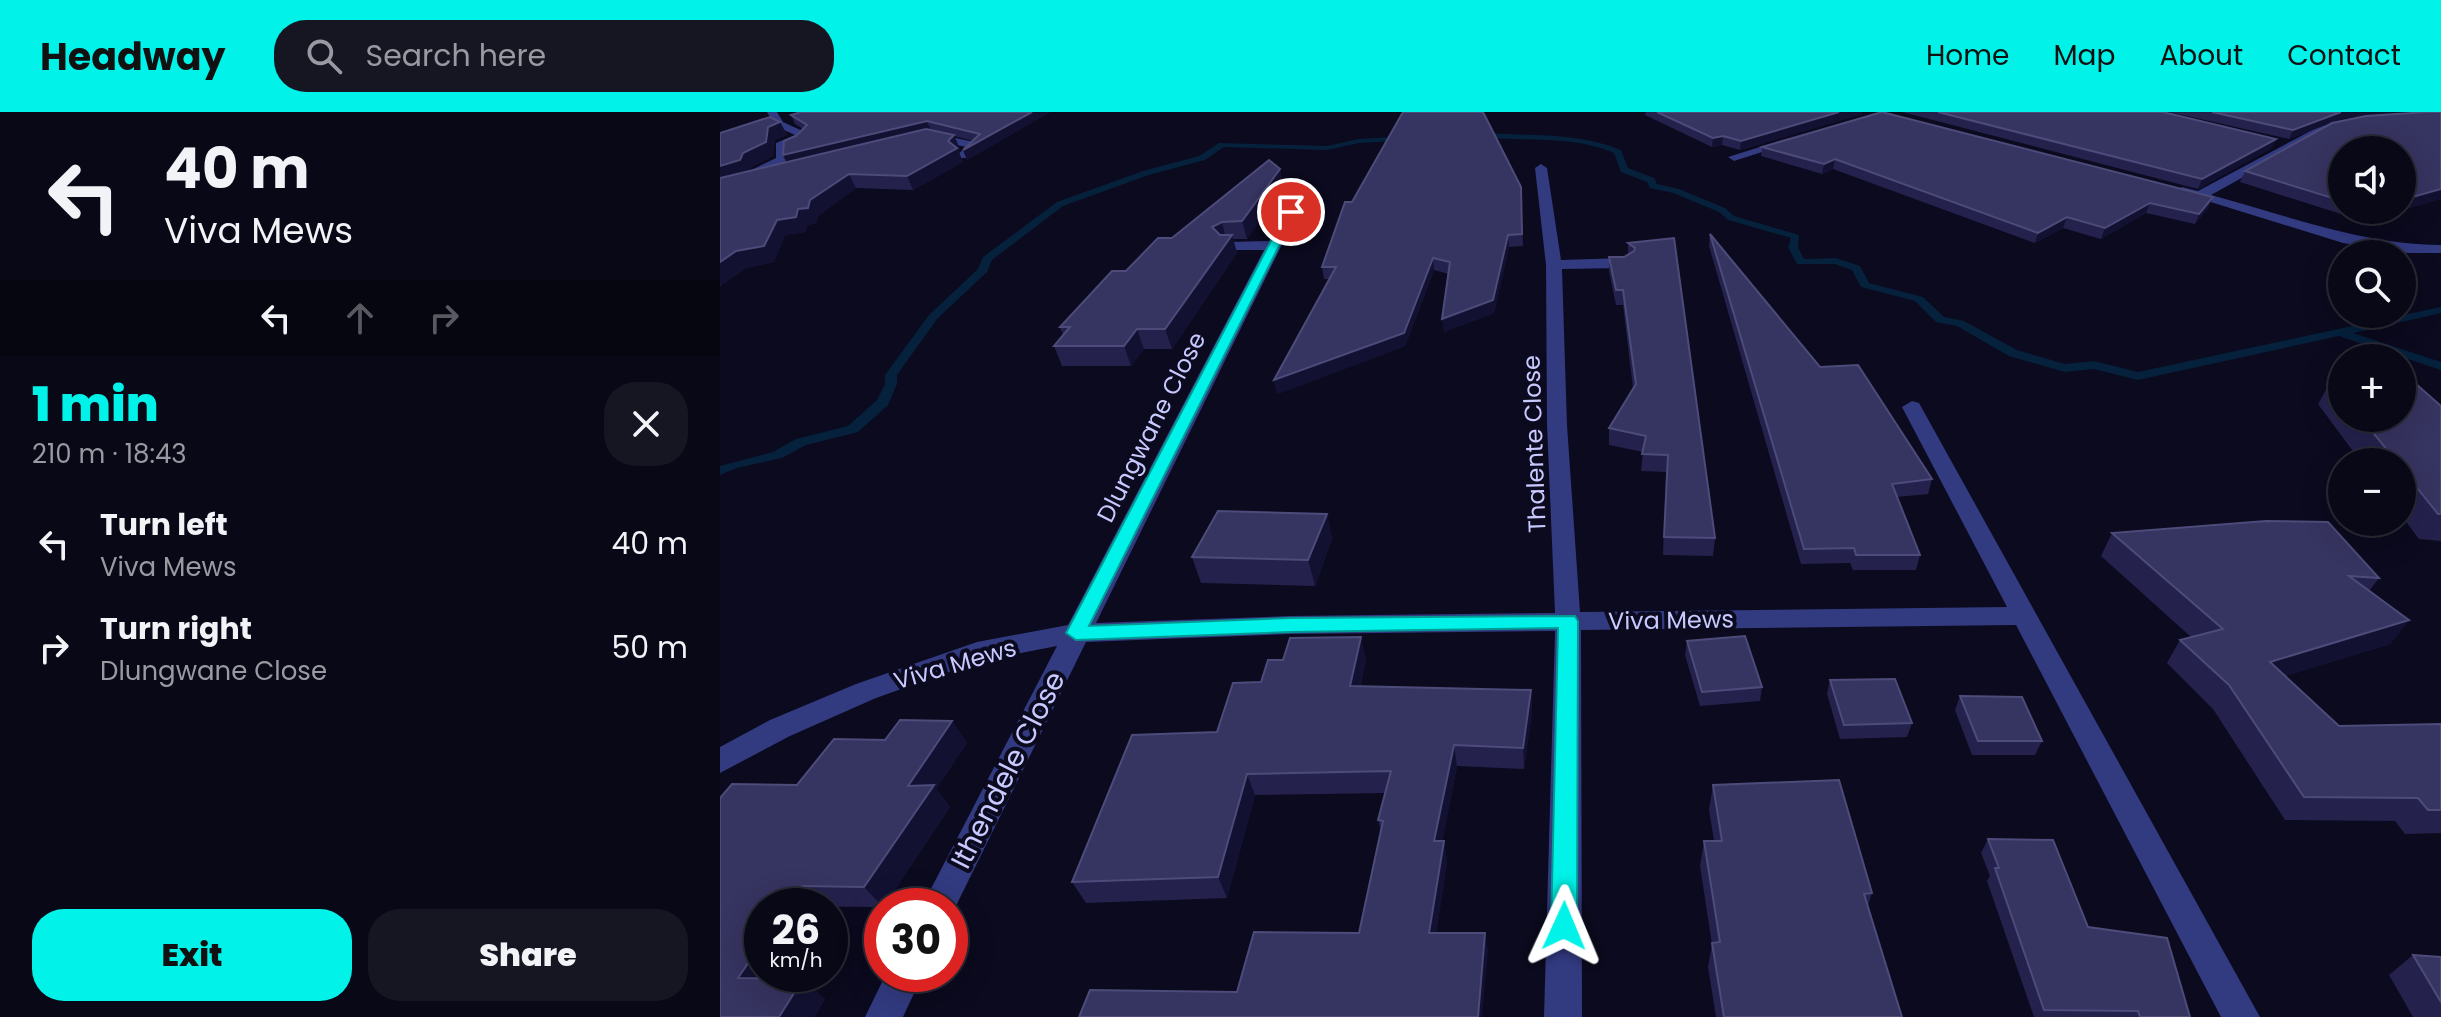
<!DOCTYPE html>
<html lang="en">
<head>
<meta charset="utf-8">
<style>
	body { margin:0; font-family:Poppins,sans-serif; background:#161623; color:#f1f3f6; height:100vh; display:flex; flex-direction:column; font-size:30px; white-space:nowrap }
	* { box-sizing:border-box; margin:0 }
	p { font-size:26px; color:#989aa1 }
	.icon { flex:none; width:44px; height:44px; fill:none; stroke:currentColor; stroke-width:2; stroke-linecap:round; stroke-linejoin:round }
	.map { position:relative; flex:1; overflow:hidden }
	.details { display:flex; flex-direction:column; background:#080816; width:720px }
	.details>* { flex:none }
	.top-card { background:#080816; color:#f1f3f6; overflow:hidden }
	.fabs { position:absolute; left:1608px; top:24px; display:grid; gap:16px }
	.fabs a { display:grid; place-items:center; width:88px; height:88px; border-radius:50%; background:#080816; box-shadow:0 8px 32px #0002,0 0 0 2px #292935; font-size:40px }
	.speed { position:absolute; left:24px; top:776px; display:flex; gap:16px; font-size:40px; font-weight:700; text-align:center }
	.speed>* { display:grid; place-content:center; width:104px; height:104px; border-radius:50%; background:#080816; box-shadow:0 8px 32px #0002,0 0 0 2px #292935; line-height:1 }
	.speed small { font-size:20px; font-weight:400 }
	.speed .limit { border:12px solid #d22; background:#fff; color:#111 }
	.pin { position:absolute; display:grid; place-items:center; width:68px; height:68px; color:#fff; margin:-34px; border:4px solid #fff; border-radius:50%; box-shadow:0 2px 8px #0007 }
	.me { position:absolute; width:88px; margin:-44px; rotate:1deg; stroke-linejoin:round; filter:drop-shadow(0 0 6px #0008) }
	.turn { display:flex; align-items:center; gap:28px; height:168px; padding:0 32px; font-size:36px }
	.turn .icon { width:104px; height:104px; stroke-width:2.5 }
	.turn b { display:block; font-size:56px; line-height:68px }
	.lanes { display:flex; align-items:center; height:76px; padding:0 32px; background:#0003; justify-content:center; gap:40px; direction:ltr }
	.lanes .off { opacity:.35 }
	.round { display:grid; place-items:center; flex:none; width:84px; height:84px; border-radius:32px; background:#161623 }
	.overview { display:flex; align-items:center; justify-content:space-between; height:136px; padding:0 32px }
	h1 { font-size:48px; font-weight:800; line-height:60px; color:#00f2e8 }
	.action { display:flex; gap:16px; margin-top:auto; padding:16px 32px }
	.action a { flex:1; height:92px; border-radius:32px; background:#00f2e8; color:#111; font-size:32px; font-weight:800; line-height:92px; text-align:center }
	.action a+a { background:#161623; color:#f1f3f6 }
	ul { padding:0; list-style:none }
	li { display:flex; align-items:center; gap:24px; height:104px; padding:0 32px }
	li div { flex:1 }
	li b { display:block; font-size:30px }
	li em { font-style:normal }
	header { display:flex; align-items:center; gap:48px; box-sizing:border-box; height:112px; padding:0 40px; background:#00f2e8; color:#111 }
	header strong { font-size:38px }
	nav { display:flex; gap:44px; margin-inline-start:auto; font-size:28px }
	.search { width:560px; height:72px; background:#161623; display:flex; align-items:center; gap:20px; box-sizing:border-box; padding:0 28px; border-radius:32px; color:#989aa1; font-size:30px }
	main { display:flex; flex:1; min-height:0 }
	.map>svg:first-child { display:block }
	.lines { fill:none; stroke-linecap:round; stroke-linejoin:round }
	.stream { fill:#06213c; fill-rule:evenodd }
	.street { fill:#323a80; fill-rule:evenodd }
	.wall { fill:#24224d }
	.shaded-wall { fill:#131132 }
	.building { fill:#363460; stroke:#4c4b79; stroke-width:2 }
	.route { fill:#00f2e8; stroke:#009d97; stroke-width:2 }
	.labels { text-anchor:middle; dominant-baseline:central; stroke-width:8; stroke-linejoin:round; paint-order:stroke }
	.street-label { font-size:24px; fill:#c7c9ff; stroke:#0b0a1e }
	.near-street-label { font-size:28px; fill:#c7c9ff; stroke:#0b0a1e }
</style>
</head>
<body>
<header>
<strong>Headway</strong>
<div class="search"><svg class="icon" aria-label="search" viewBox="0 0 24 24"><circle cx="10" cy="10" r="6"/><path d="M15 15l6 6"/></svg>Search here</div>
<nav><a>Home</a><a>Map</a><a>About</a><a>Contact</a></nav>
</header>
<main>
<section class="details">
<div class="top-card">
<div class="turn"><svg class="icon" aria-label="left" viewBox="0 0 24 24"><path d="M17 20v-9H6M10 6l-5 5 5 5"/></svg><div><b>40 m</b>Viva Mews</div></div>
<div class="lanes"><svg class="icon" aria-label="left" viewBox="0 0 24 24"><path d="M17 20v-9H6M10 6l-5 5 5 5"/></svg><svg class="icon off" aria-label="ahead" viewBox="0 0 24 24"><path d="M12 20V5M6 11l6-6 6 6"/></svg><svg class="icon off" aria-label="right" viewBox="0 0 24 24"><path d="M7 20v-9h11M14 6l5 5-5 5"/></svg></div>
</div>
<div class="overview"><div><h1>1 min</h1><p>210 m · 18:43</p></div><a class="round"><svg class="icon" aria-label="close" viewBox="0 0 24 24"><path d="M6 6l12 12M18 6L6 18"/></svg></a></div>
<ul>
<li><svg class="icon" aria-label="left" viewBox="0 0 24 24"><path d="M17 20v-9H6M10 6l-5 5 5 5"/></svg><div><b>Turn left</b><p>Viva Mews</p></div><em>40 m</em></li>
<li><svg class="icon" aria-label="right" viewBox="0 0 24 24"><path d="M7 20v-9h11M14 6l5 5-5 5"/></svg><div><b>Turn right</b><p>Dlungwane Close</p></div><em>50 m</em></li>
</ul>
<div class="action"><a>Exit</a><a>Share</a></div>
</section>
<div class="map">
<svg width="1721" height="905" viewBox="0 0 1721 905">
	<rect width="100%" height="100%" fill="#0b0a1e"/>
	<g class="lines">
		<g class="stream">
			<path d="M757,20C806,25 854,19 901,38L908,56L934,66L937,72L959,77L1005,96L1014,104L1079,123L1078,135L1084,147L1116,146L1140,154L1149,171L1203,185L1224,205L1244,209L1297,238L1345,252L1374,249L1418,260L1721,195V201L1633,221L1721,250V258L1619,224L1418,268L1374,257L1345,260L1289,244L1237,214L1216,210L1195,189L1141,175L1132,158L1115,152H1077L1068,135L1071,126L1008,108L999,100L953,81L930,76L927,70L901,60L894,41C849,22 802,31 754,24Z"/>
			<path d="M690,24L693,28L639,31L607,38L504,35L485,48L429,63L343,94L272,148L267,160L217,207L177,263V272L168,293L138,320L86,333L62,346L17,356L0,363V354L53,340L76,327L128,314L157,288L165,272V263L209,203L258,157L263,145L337,90L423,59L479,44L499,31L607,34L639,27Z"/>
		</g>
		<g class="street">
			<path d="M47,0H57L63,10L89,22L79,31L66,36V51L27,71H17V65L56,46V31L75,23L55,14Z"/>
			<path d="M1631,7L1635,8V12L1606,19L1491,83C1569,104 1640,132 1721,133V141H1688L1623,131L1455,79L1462,75L1478,79L1598,15Z"/>
			<path d="M212,21L259,31L261,33L247,46H239L237,43L246,35L213,28L204,30L198,27Z"/>
			<path d="M1069,26L1079,28L1014,49L1008,45Z"/>
			<path d="M821,52L827,56L841,148L904,146L912,151L904,156L842,157L847,313L860,500L1287,495L1182,295L1192,289L1199,291L1540,905H1501L1296,513L861,518L862,905H824L835,519L570,522L366,530L230,806V794H202L337,534L260,549L156,586L70,624L0,661V635L50,608L136,572L257,530L348,513L544,138H506L499,134L506,130L549,129L564,100L571,96L578,100L376,511L570,504L835,501L827,313L826,153L815,56Z"/>
			<path d="M166,862H203L183,905H145Z"/>
		</g>
	</g>
	<g class="wall">
		<path d="M81,0H330L247,48L243,38L253,29L234,24L240,37L238,38L243,50L193,78L136,76L98,104L96,111L87,113L85,120L65,123L54,150L26,156L0,174V21L60,10L67,23L55,28L53,44L31,55L29,59L66,50L63,43L76,24L83,17L75,12L71,3Z"/>
		<path d="M926,0H1142V2L1020,38L1002,33L992,35L925,3Z"/>
		<path d="M1182,0H1443L1556,27L1552,36L1478,77Z"/>
		<path d="M1449,0H1684L1655,3L1721,0V87L1682,98V38H1622V98H1633L1621,102L1520,70L1525,59L1642,4L1624,6L1569,27Z"/>
		<path d="M1042,35L1489,95L1475,112L1426,101L1381,127L1343,116L1315,131L1113,57L1102,62L1041,44Z"/>
		<path d="M560,57L563,73L527,127H513L517,141L452,237H424L411,254H342L334,234L343,223L340,215L406,159L452,126Z"/>
		<path d="M801,75L803,134L789,135L774,201L724,220L729,162L714,158L685,234L557,282L554,268L609,167H604L602,155L632,90Z"/>
		<path d="M1649,98H1681L1663,103Z"/>
		<path d="M990,122L1100,255L1212,367L1208,382L1177,385L1200,443L1196,458H1133L1130,451L1081,452L989,134Z"/>
		<path d="M954,126L995,426L993,444L943,443L946,360L921,359L923,340L889,333V316L913,276L903,193H896L889,159V145H904L908,143V131Z"/>
		<path d="M1611,269H1622V306H1682L1721,294V429L1699,427L1682,404V350H1641L1598,292Z"/>
		<path d="M607,402L612,427L595,474L481,471L472,445Z"/>
		<path d="M1392,421L1659,466L1649,479L1689,508L1670,532L1565,564L1619,614L1721,612V721L1685,722L1675,709L1565,708L1493,597L1447,551L1460,528L1471,525L1381,444Z"/>
		<path d="M967,529L1042,575L1040,589L980,594L965,543Z"/>
		<path d="M646,547L640,575L811,578L812,600L804,657L737,654L722,729H724L727,750L716,821H765L768,841L517,880L639,821L661,719L658,708L665,681L535,683L507,786L366,791L352,770L497,620L541,570Z"/>
		<path d="M1110,568L1192,611L1187,625L1120,627L1107,582Z"/>
		<path d="M1240,584L1322,629L1315,643H1252L1235,598Z"/>
		<path d="M232,609L247,631L216,677L230,695L164,794H162V795L42,794L54,867L105,887L94,905H0L77,673L165,628Z"/>
		<path d="M993,673L1152,781L1148,793L1182,905H996L988,855L992,832L980,754L984,729H994L989,698Z"/>
		<path d="M1268,727L1368,815L1470,905H1314L1267,769L1270,764L1261,741Z"/>
		<path d="M1693,843L1721,845V905H1693L1669,863Z"/>
	</g>
	<g class="shaded-wall">
		<path d="M312,0H330L247,48L243,38Z"/>
		<path d="M1119,0H1142V2L1020,38L1021,29Z"/>
		<path d="M1621,0H1684L1624,6L1569,27L1573,18Z"/>
		<path d="M207,9L211,18L68,53L63,43Z"/>
		<path d="M60,10L67,23L55,28L53,44L31,55L28,63L0,70V54L23,41L48,15Z"/>
		<path d="M234,23L240,37L238,38L243,50L193,78L187,64L228,29Z"/>
		<path d="M1003,24L1002,33L992,35L993,26Z"/>
		<path d="M1556,27L1552,36L1478,77L1482,67Z"/>
		<path d="M1115,47L1113,57L1102,62L1104,52Z"/>
		<path d="M560,57L563,73L527,127L522,109Z"/>
		<path d="M129,62L136,76L98,104L96,111L87,113L85,120L65,123L54,150L26,156L1,174L0,171V150L57,108L78,97Z"/>
		<path d="M1721,77V87L1682,98V88Z"/>
		<path d="M1493,85L1489,95L1475,112L1479,102Z"/>
		<path d="M1430,91L1426,101L1381,127L1385,116Z"/>
		<path d="M1623,98H1633L1621,102Z"/>
		<path d="M1666,98H1681L1663,103Z"/>
		<path d="M1347,105L1343,116L1315,131L1318,121Z"/>
		<path d="M502,110L506,127L492,115Z"/>
		<path d="M512,123L517,141L452,237L445,217Z"/>
		<path d="M788,123L789,135L774,201L724,220L722,207Z"/>
		<path d="M713,146L714,158L685,234L557,282L554,268Z"/>
		<path d="M417,217L424,237L411,254L404,234Z"/>
		<path d="M607,402L612,427L595,474L588,448Z"/>
		<path d="M1689,508L1670,532L1533,574L1550,550Z"/>
		<path d="M641,525L646,547L635,596L630,574Z"/>
		<path d="M811,578L812,600L804,657L803,636Z"/>
		<path d="M232,609L247,631L216,677L230,695L164,794H162L144,775L188,674Z"/>
		<path d="M734,633L737,654L718,750L714,729Z"/>
		<path d="M527,662L535,683L507,786L498,765Z"/>
		<path d="M724,729L727,750L713,841L709,821Z"/>
		<path d="M82,774L101,794H68Z"/>
		<path d="M765,821L768,841L762,905H758Z"/>
		<path d="M42,831V862H58L42,886L18,866Z"/>
		<path d="M83,867L105,887L94,905H59Z"/>
	</g>
	<g class="building">
		<path d="M81,0H312L243,38L260,22L207,9L63,43L64,29L76,24L87,13L71,3Z"/>
		<path d="M683,0H763L801,75L802,122L788,123L773,188L722,207L730,150L713,146L684,221L554,268L616,155H602L625,90H632Z"/>
		<path d="M937,0H1119L1021,29L1003,24L993,26Z"/>
		<path d="M1162,0L1493,85L1479,102L1430,91L1385,116L1347,105L1318,121L1115,47L1104,52L1042,35Z"/>
		<path d="M1218,0H1443L1556,27L1482,67Z"/>
		<path d="M1492,0H1621L1573,18Z"/>
		<path d="M1707,0H1721V77L1682,88V38H1622V89L1525,59L1612,11L1646,4Z"/>
		<path d="M50,5L60,10L48,15L46,30L23,41L20,48L0,54V21Z"/>
		<path d="M206,17L234,23L228,29L237,36L187,64L129,62L90,88L88,96L78,97L76,105L57,108L44,134L16,139L0,150V66Z"/>
		<path d="M549,48L560,57L522,109L502,110L492,115L500,123H512L445,217H417L404,234H334L350,215H340L392,159H406L438,126H452Z"/>
		<path d="M990,122L1100,255L1138,253L1212,367L1172,372L1200,443H1136L1134,436L1084,437Z"/>
		<path d="M954,126L995,426L944,425L948,343L922,342L926,324L889,316L916,272L903,178H896L889,145H904L914,139L915,136L908,131Z"/>
		<path d="M1611,269H1622V282Z"/>
		<path d="M1682,271L1696,272L1721,294V402H1718L1682,357V350H1677L1641,306H1682Z"/>
		<path d="M498,399L607,402L588,448L472,445Z"/>
		<path d="M1546,409L1608,410L1659,466L1629,464L1689,508L1550,550L1619,614L1721,612V698H1708L1698,686L1584,685L1509,573L1460,528L1503,517L1392,421Z"/>
		<path d="M1025,524L1042,575L982,580L967,529Z"/>
		<path d="M641,525L630,574L811,578L803,636L734,633L714,729H724L709,821H765L758,905H359L370,878L517,880L534,820L639,821L663,709L658,708L671,659L527,662L498,765L352,770L412,623L497,620L513,571L541,570L548,548H563L570,526Z"/>
		<path d="M1175,567L1192,611L1124,613L1110,568Z"/>
		<path d="M1240,584L1302,585L1322,629H1258Z"/>
		<path d="M180,608L232,609L188,674L214,673L144,775L82,774L68,794H42V831L18,866L83,867L59,905H0V686L12,672L77,673L114,627L165,628Z"/>
		<path d="M1119,668L1152,781L1144,782L1182,905H1004L992,831L1000,830L984,729H1002L993,673Z"/>
		<path d="M1268,727L1333,728L1368,815L1447,826L1470,905H1420L1418,899L1324,898L1275,756H1279Z"/>
		<path d="M1693,843L1721,845V890Z"/>
	</g>
	<path class="route" d="M571,97L576,100L369,514L570,506L855,504L858,509L857,814L853,822L844,826L835,822L831,814L838,516L570,520L356,528L346,521L566,100Z"/>
	<g class="labels">
		<g class="street-label">
			<text transform="translate(431 315) rotate(-63)">Dlungwane Close</text>
			<text transform="translate(814 332) rotate(-92)">Thalente Close</text>
			<text transform="translate(951 508) rotate(-1)">Viva Mews</text>
			<text transform="translate(235 552) rotate(-16)">Viva Mews</text>
		</g>
		<g class="near-street-label">
			<text transform="translate(288 658) rotate(-63)">Ithendele Close</text>
		</g>
	</g>
</svg>
<div class="fabs">
<a><svg class="icon" aria-label="sound" viewBox="0 0 24 24"><path d="M4 9h4l5-4v14l-5-4H4zM17 9q2 3 0 6"/></svg></a>
<a><svg class="icon" aria-label="search" viewBox="0 0 24 24"><circle cx="10" cy="10" r="6"/><path d="M15 15l6 6"/></svg></a>
<a>+</a>
<a>−</a>
</div>
<div class="speed"><div>26<small>km/h</small></div><div class="limit">30</div></div>
<div class="pin" style="left:571px;top:100px;background:#d93025"><svg class="icon" aria-label="arrive" viewBox="0 0 24 24"><path d="M6 21V4h12l-3 4 3 4H6"/></svg></div>
<svg class="me" style="left:844px;top:814px" viewBox="-20 -20 40 40"><path d="M0-17L14 15 0 8-14 15z" fill="#00f2e8" stroke="#fff" stroke-width="4"/></svg>
</div>
</main>
</body>
</html>
